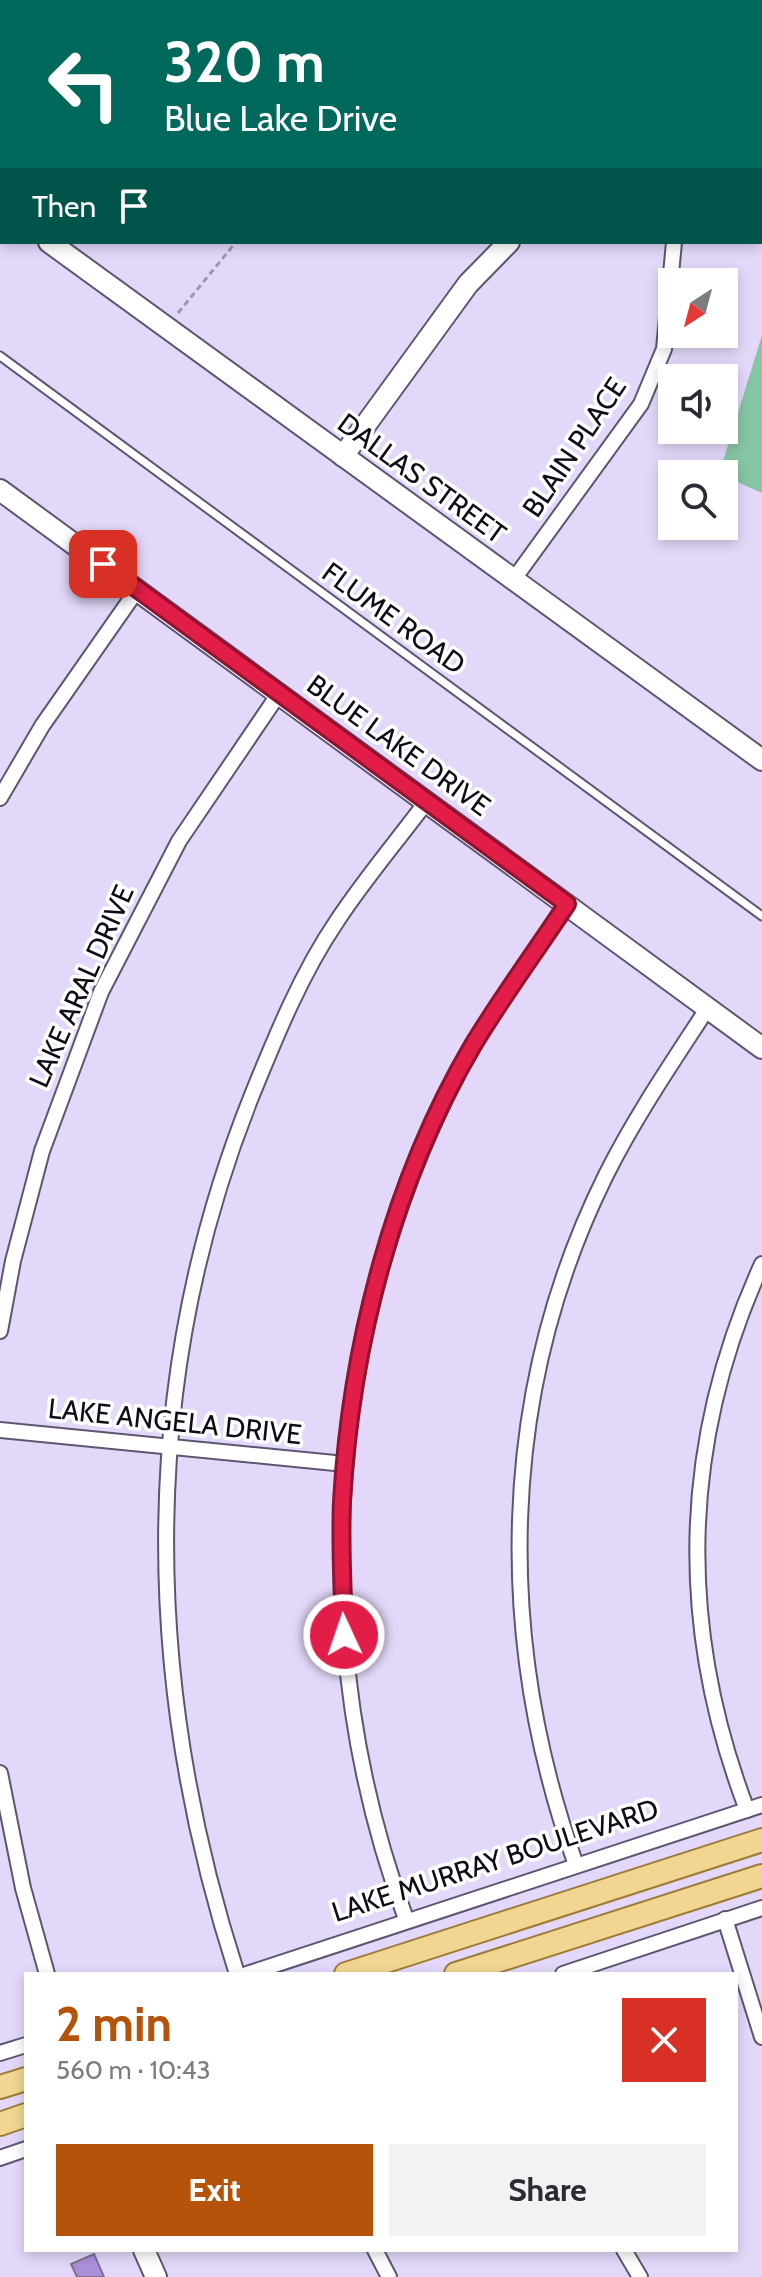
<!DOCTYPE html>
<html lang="en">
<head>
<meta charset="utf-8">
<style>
	body { margin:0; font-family:Cabin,sans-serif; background:#f2f2f3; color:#2b2b33; height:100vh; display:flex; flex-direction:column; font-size:30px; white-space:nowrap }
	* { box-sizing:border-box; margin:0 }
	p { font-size:26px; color:#7c7c81 }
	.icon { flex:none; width:44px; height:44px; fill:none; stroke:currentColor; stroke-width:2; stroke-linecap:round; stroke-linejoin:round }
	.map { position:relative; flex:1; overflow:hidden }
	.details { position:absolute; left:24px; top:1972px; width:714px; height:280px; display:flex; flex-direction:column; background:#fff; border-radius:0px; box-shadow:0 4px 12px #0003 }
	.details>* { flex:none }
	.guide { position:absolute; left:0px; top:0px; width:762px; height:244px; box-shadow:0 4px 12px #0003; background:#00695c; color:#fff; overflow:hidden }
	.needle { width:52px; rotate:216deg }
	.controls { position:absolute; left:658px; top:268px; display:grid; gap:16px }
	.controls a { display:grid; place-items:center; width:80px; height:80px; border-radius:0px; background:#fff; box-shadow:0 4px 12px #0003; font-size:40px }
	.pin { position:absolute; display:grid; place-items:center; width:68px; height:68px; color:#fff; margin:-34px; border-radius:16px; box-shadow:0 4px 12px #0006 }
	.me { position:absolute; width:88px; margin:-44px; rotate:357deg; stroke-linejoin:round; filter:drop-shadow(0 0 6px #0008) }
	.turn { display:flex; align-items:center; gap:28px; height:168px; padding:0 32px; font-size:36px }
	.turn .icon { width:104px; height:104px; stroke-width:2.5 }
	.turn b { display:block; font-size:56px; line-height:68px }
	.then { display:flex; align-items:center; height:76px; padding:0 32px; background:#0003; gap:16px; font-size:30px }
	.round { display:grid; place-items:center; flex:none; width:84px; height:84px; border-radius:0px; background:#f2f2f3 }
	.summary { display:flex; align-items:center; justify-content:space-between; height:136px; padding:0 32px }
	h1 { font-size:48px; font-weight:700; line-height:60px; color:#b45309 }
	.button { display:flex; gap:16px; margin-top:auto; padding:16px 32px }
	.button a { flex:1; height:92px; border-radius:0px; background:#b45309; color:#fff; font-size:32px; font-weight:700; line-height:92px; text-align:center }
	.button a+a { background:#f2f2f3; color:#2b2b33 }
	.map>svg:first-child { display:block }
	.green { fill:#87c6a5 }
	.building { fill:#ab8fda; stroke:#7e7391; stroke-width:2 }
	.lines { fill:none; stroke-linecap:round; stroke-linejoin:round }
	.lane-casing { stroke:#5f5571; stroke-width:11 }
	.street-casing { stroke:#5f5571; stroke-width:18 }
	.secondary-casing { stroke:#5f5571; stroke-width:24 }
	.primary-casing { stroke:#9c7c37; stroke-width:26 }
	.path { stroke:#9f95b0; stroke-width:3; stroke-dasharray:6 4; stroke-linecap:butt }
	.lane { stroke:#fff; stroke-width:7 }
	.street { stroke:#fff; stroke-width:14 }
	.secondary { stroke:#fff; stroke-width:20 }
	.primary { stroke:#f1d591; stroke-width:22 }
	.route-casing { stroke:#92132f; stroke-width:20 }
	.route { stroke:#e11d48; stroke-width:14 }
	.labels { text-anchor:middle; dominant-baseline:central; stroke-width:7; stroke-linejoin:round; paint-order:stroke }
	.street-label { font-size:28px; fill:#100c17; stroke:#fff }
</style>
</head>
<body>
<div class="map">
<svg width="762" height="2277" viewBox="0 0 762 2277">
	<rect width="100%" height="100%" fill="#e4d8fa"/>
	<path class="green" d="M762,335V493L719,474Z"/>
	<path class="building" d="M94,2254L104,2277H77L71,2264Z"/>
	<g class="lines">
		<defs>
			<path id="lane" d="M0,356L762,916"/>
			<g id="street">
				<path d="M69,0L70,2"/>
				<path d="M456,2L458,0"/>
				<path d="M0,168L2,166"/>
				<path d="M514,579L641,404L664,349L674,242"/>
				<path d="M0,798L42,726L137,590"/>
				<path d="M0,1331L13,1261L42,1151L101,992L179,841L280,692"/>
				<path d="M0,1430L345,1464"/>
				<path d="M0,1773L23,1888L47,1974"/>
				<path d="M747,1810C677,1626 680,1444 762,1264"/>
				<path d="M576,1865C495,1639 498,1393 606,1175C635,1117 672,1063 707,1009"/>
				<path d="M406,1919C306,1650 323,1344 451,1087C483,1023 527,964 567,904"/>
				<path d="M725,1919L762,2037"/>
				<path d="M237,1974C143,1683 137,1382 252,1095C276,1036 301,974 337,921C364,880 397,841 427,801"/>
				<path d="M247,1974L762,1805"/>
				<path d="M563,1974L762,1908"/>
				<path d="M0,2053L26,2045"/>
				<path d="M0,2158L26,2149"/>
				<path d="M375,2250L389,2277"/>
				<path d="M624,2250L640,2277"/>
			</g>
			<g id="secondary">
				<path d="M749,2L751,0"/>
				<path d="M0,206L2,207"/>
				<path d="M49,242L762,760"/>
				<path d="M343,456L468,284L509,242"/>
				<path d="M0,490L762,1048"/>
				<path d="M144,2250L156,2277"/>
			</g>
			<g id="primary">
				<path d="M346,1974L762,1840"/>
				<path d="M456,1974L762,1876"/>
				<path d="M0,2087L26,2079"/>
				<path d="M0,2124L26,2115"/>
			</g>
		</defs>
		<use href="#lane" class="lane-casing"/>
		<use href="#street" class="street-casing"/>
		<use href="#secondary" class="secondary-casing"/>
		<use href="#primary" class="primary-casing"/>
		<path class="path" d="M178,313L236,242"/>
		<use href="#lane" class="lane"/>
		<use href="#street" class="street"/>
		<use href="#secondary" class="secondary"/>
		<use href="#primary" class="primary"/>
	</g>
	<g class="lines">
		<defs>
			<path id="route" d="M103,564L567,904C536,951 502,997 473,1045C393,1181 351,1345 342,1501C340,1546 343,1590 344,1635"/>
		</defs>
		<use href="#route" class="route-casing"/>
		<use href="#route" class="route"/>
	</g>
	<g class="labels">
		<g class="street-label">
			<text transform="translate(574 447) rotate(-56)">BLAIN PLACE</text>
			<text transform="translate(422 478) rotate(36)">DALLAS STREET</text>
			<text transform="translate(394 618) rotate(36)">FLUME ROAD</text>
			<text transform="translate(399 745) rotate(36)">BLUE LAKE DRIVE</text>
			<text transform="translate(81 986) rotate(-66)">LAKE ARAL DRIVE</text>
			<text transform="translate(175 1421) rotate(6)">LAKE ANGELA DRIVE</text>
			<text transform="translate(495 1860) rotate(-18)">LAKE MURRAY BOULEVARD</text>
		</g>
	</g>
</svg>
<div class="controls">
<a><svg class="needle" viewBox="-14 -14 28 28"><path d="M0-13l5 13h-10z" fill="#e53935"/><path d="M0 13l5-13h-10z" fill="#7c7c81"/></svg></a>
<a><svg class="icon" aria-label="sound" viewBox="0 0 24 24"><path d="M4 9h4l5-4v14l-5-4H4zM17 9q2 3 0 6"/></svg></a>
<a><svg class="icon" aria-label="search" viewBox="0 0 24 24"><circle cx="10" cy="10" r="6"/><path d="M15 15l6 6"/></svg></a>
</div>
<div class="pin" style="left:103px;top:564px;background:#d93025"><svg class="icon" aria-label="arrive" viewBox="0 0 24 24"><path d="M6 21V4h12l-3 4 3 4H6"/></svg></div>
<svg class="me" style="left:344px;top:1635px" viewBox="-20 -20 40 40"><circle r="17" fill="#e11d48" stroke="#fff" stroke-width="3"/><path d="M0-11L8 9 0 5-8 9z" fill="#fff"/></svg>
<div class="guide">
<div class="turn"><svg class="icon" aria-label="left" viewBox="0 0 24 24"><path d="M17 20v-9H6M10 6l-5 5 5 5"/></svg><div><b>320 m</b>Blue Lake Drive</div></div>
<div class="then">Then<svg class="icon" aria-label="arrive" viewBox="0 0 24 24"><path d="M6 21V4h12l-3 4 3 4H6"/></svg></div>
</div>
<section class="details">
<div class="summary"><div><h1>2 min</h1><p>560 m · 10:43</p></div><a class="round" style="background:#d93025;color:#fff"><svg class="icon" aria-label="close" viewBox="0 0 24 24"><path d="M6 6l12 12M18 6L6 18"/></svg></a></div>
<div class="button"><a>Exit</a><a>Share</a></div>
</section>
</div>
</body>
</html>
